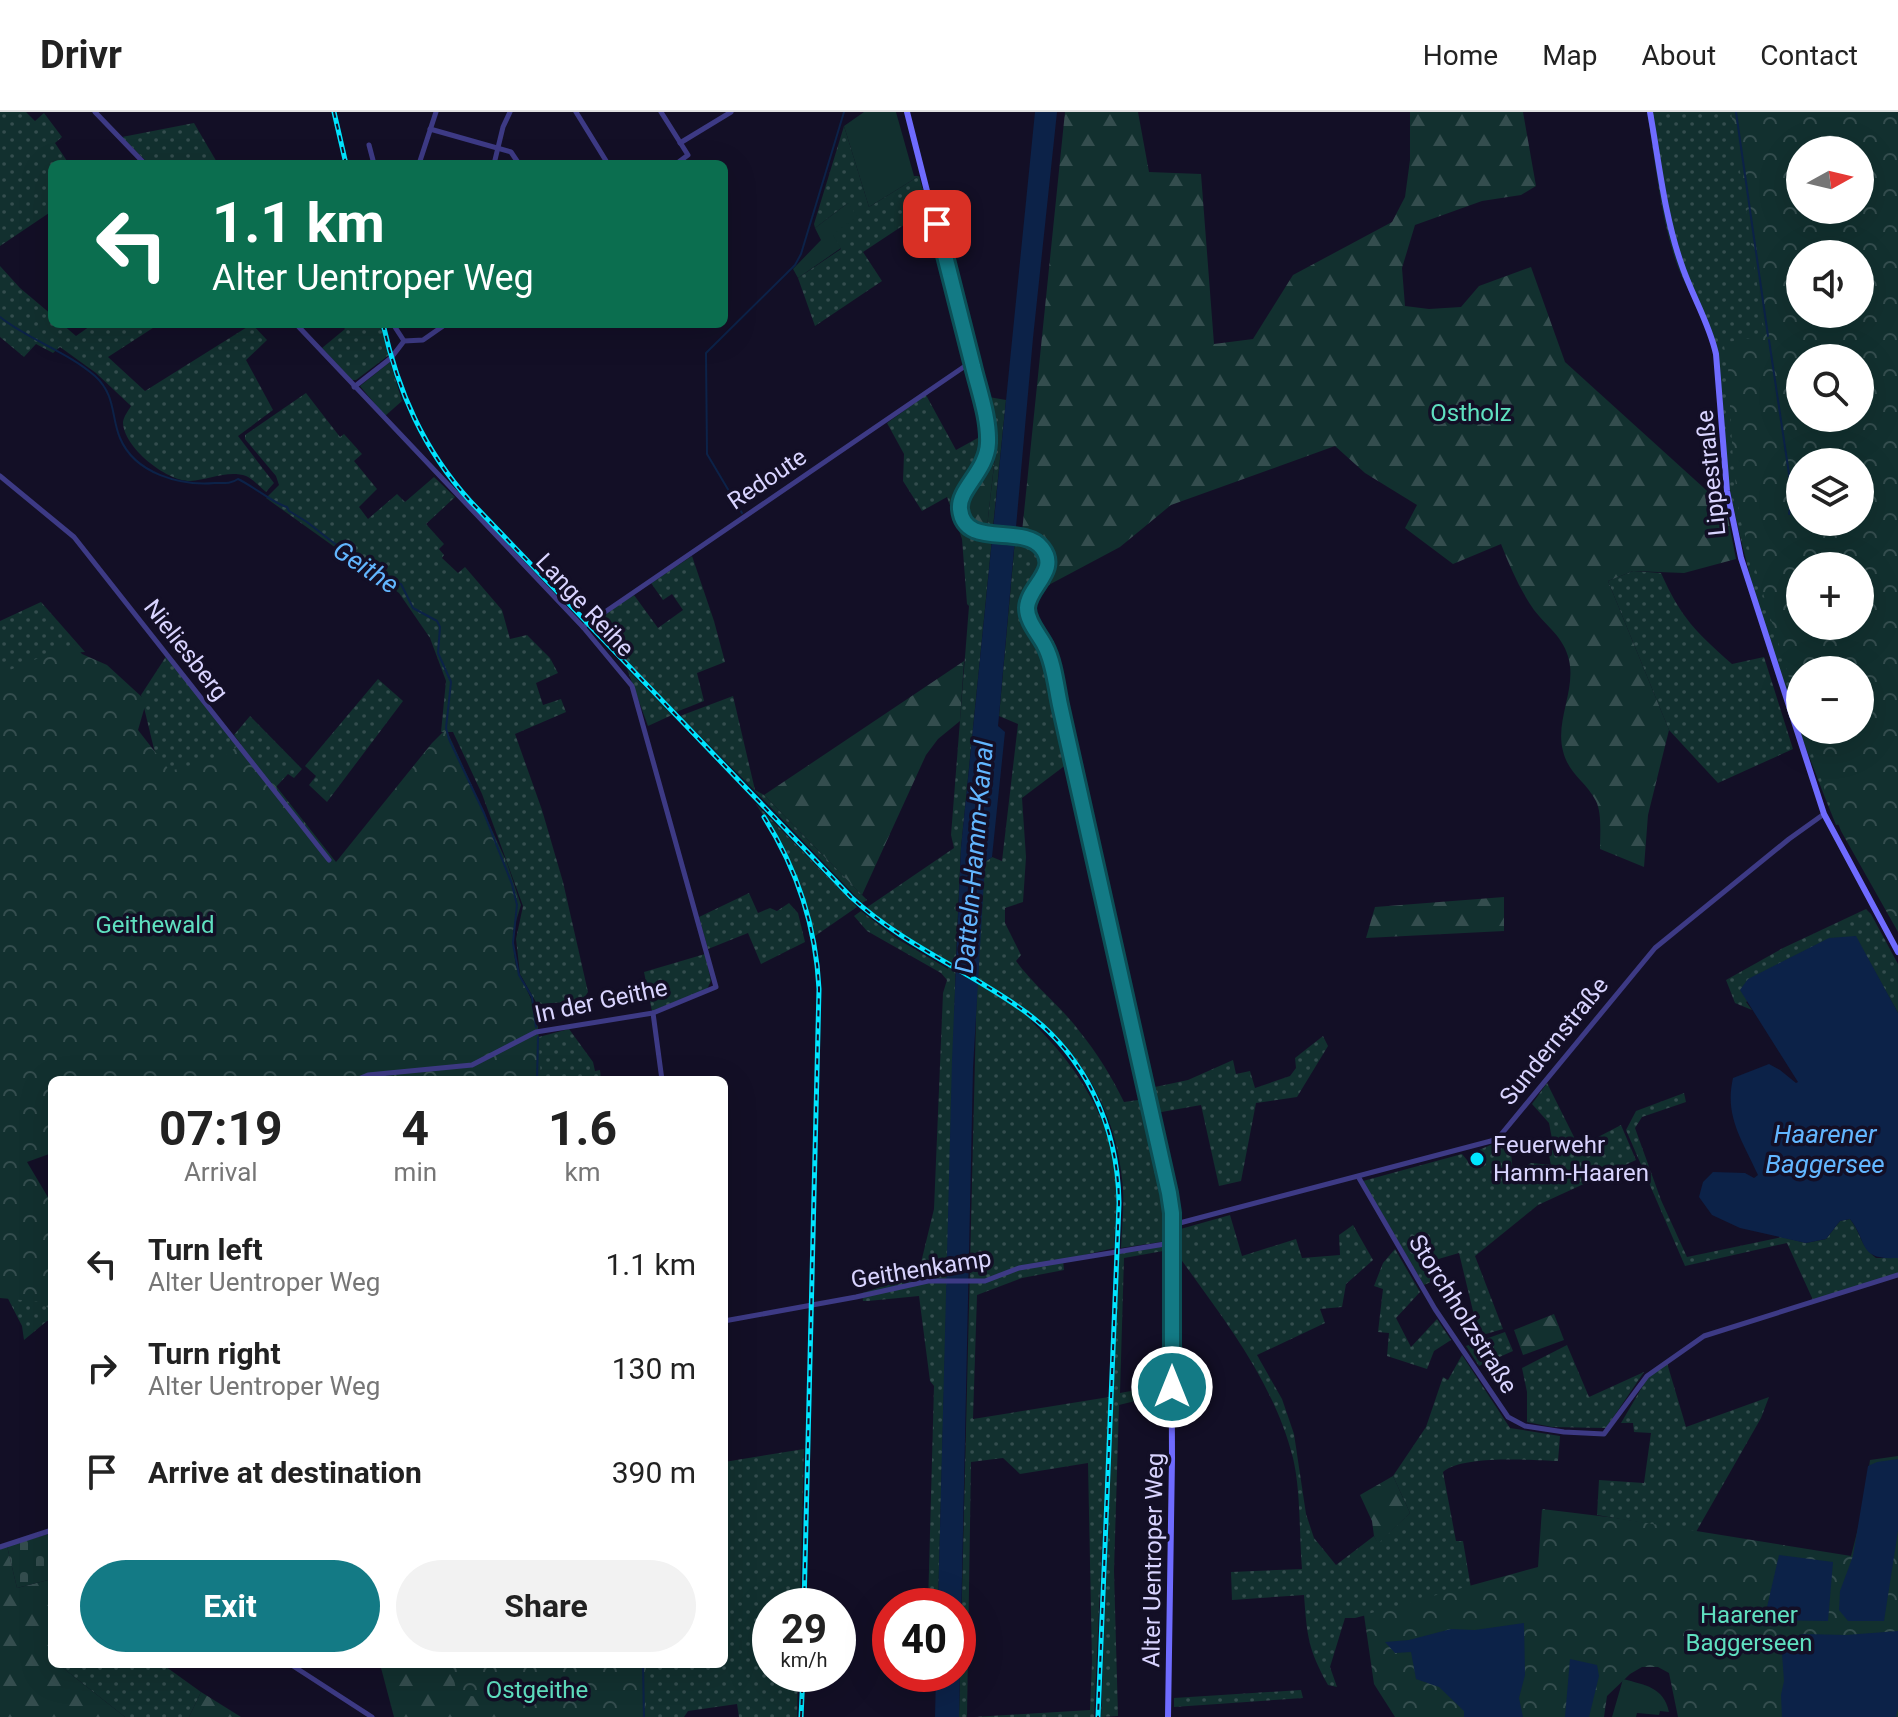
<!DOCTYPE html>
<html lang="en">
<head>
<meta charset="utf-8">
<style>
	body { margin:0; font-family:Roboto,sans-serif; background:#f2f2f2; color:#222; height:100vh; display:flex; flex-direction:column; font-size:30px; white-space:nowrap }
	* { box-sizing:border-box; margin:0 }
	p { font-size:26px; color:#767676 }
	.icon { flex:none; width:44px; height:44px; fill:none; stroke:currentColor; stroke-width:2; stroke-linecap:round; stroke-linejoin:round }
	.map { position:relative; flex:1; overflow:hidden }
	.drawer { position:absolute; left:48px; top:964px; width:680px; height:592px; display:flex; flex-direction:column; background:#fff; border-radius:12px; box-shadow:0 8px 32px #0002 }
	.drawer>* { flex:none }
	.guide { position:absolute; left:48px; top:48px; width:680px; height:168px; border-radius:12px; box-shadow:0 8px 32px #0002; background:#0b6e4f; color:#fff; overflow:hidden }
	.needle { width:52px; rotate:82deg }
	.fabs { position:absolute; left:1786px; top:24px; display:grid; gap:16px }
	.fabs a { display:grid; place-items:center; width:88px; height:88px; border-radius:50%; background:#fff; box-shadow:0 8px 32px #0002; font-size:40px }
	.speed { position:absolute; left:752px; top:1476px; display:flex; gap:16px; font-size:40px; font-weight:700; text-align:center }
	.speed>* { display:grid; place-content:center; width:104px; height:104px; border-radius:50%; background:#fff; box-shadow:0 8px 32px #0002; line-height:1 }
	.speed small { font-size:20px; font-weight:400 }
	.speed .limit { border:12px solid #d22; background:#fff; color:#111 }
	.pin { position:absolute; display:grid; place-items:center; width:68px; height:68px; color:#fff; margin:-34px; border-radius:16px; box-shadow:0 4px 12px #0006 }
	.me { position:absolute; width:88px; margin:-44px; rotate:0deg; stroke-linejoin:round; filter:drop-shadow(0 0 6px #0008) }
	.turn { display:flex; align-items:center; gap:28px; height:168px; padding:0 32px; font-size:36px }
	.turn .icon { width:104px; height:104px; stroke-width:2.5 }
	.turn b { display:block; font-size:56px; line-height:68px }
	.eta { display:flex; justify-content:space-evenly; align-items:center; height:136px; text-align:center }
	.eta b { font-size:48px; font-weight:700; line-height:56px }
	.action { display:flex; gap:16px; margin-top:auto; padding:16px 32px }
	.action a { flex:1; height:92px; border-radius:48px; background:#137a85; color:#fff; font-size:32px; font-weight:700; line-height:92px; text-align:center }
	.action a+a { background:#f2f2f2; color:#222 }
	ul { padding:0; list-style:none }
	li { display:flex; align-items:center; gap:24px; height:104px; padding:0 32px }
	li div { flex:1 }
	li b { display:block; font-size:30px }
	li em { font-style:normal }
	header { display:flex; align-items:center; gap:48px; box-sizing:border-box; height:112px; padding:0 40px; background:#fff; border-bottom:2px solid #e0e0e0 }
	header strong { font-size:38px }
	nav { display:flex; gap:44px; margin-inline-start:auto; font-size:28px }
	.map>svg:first-child { display:block }
	.grass { fill:url(#grass-dots); fill-rule:evenodd }
	.forest { fill:url(#forest-firs) }
	.cemetery { fill:url(#cemetery-stones) }
	.park { fill:url(#park-crowns); fill-rule:evenodd }
	.garden { fill:#12302f }
	.water { fill:#0c2248 }
	.lines { fill:none; stroke-linecap:round; stroke-linejoin:round }
	.stream { stroke:#0c2248; stroke-width:2 }
	.street { stroke:#3d3a85; stroke-width:5 }
	.secondary { stroke:#6f6bff; stroke-width:6 }
	.rail-casing { stroke:#00e5ff; stroke-width:5 }
	.rail { stroke:#130f26; stroke-width:2; stroke-dasharray:6; stroke-linecap:butt }
	.route-casing { stroke:#0c4f56; stroke-width:20 }
	.route { stroke:#137a85; stroke-width:14 }
	.poi-dot { fill:#00e5ff; stroke:#130f26; stroke-width:3 }
	.labels { text-anchor:middle; dominant-baseline:central; stroke-width:7; stroke-linejoin:round; paint-order:stroke }
	.park-label { font-size:24px; fill:#5fe0c0; stroke:#130f26 }
	.street-label { font-size:24px; fill:#d9d4ff; stroke:#130f26 }
	.poi-label { font-size:24px; fill:#d9d4ff; stroke:#130f26; text-anchor:start }
	.water-label { font-size:26px; font-style:italic; fill:#62b6ff; stroke:#130f26 }
</style>
</head>
<body>
<header>
<strong>Drivr</strong>
<nav><a>Home</a><a>Map</a><a>About</a><a>Contact</a></nav>
</header>
<div class="map">
<svg width="1898" height="1605" viewBox="0 0 1898 1605">
	<defs>
		<pattern id="grass-dots" width="8" height="8" patternUnits="userSpaceOnUse" patternTransform="scale(2)"><rect width="8" height="8" fill="#12302f"/><path d="M2 2h.1M6 6h.1" fill="none" stroke="#344d4e" stroke-width="1.8" stroke-linecap="round"/></pattern>
		<pattern id="forest-firs" width="22" height="20" patternUnits="userSpaceOnUse" patternTransform="scale(2)"><rect width="22" height="20" fill="#12302f"/><path d="M5 1l3.5 6h-7zM16 11l3.5 6h-7z" fill="#344d4e"/></pattern>
		<pattern id="cemetery-stones" width="16" height="16" patternUnits="userSpaceOnUse" patternTransform="scale(2)"><rect width="16" height="16" fill="#12302f"/><path d="M2 7V4a2 2 0 0 1 4 0v3zM10 15v-3a2 2 0 0 1 4 0v3z" fill="#344d4e"/></pattern>
		<pattern id="park-crowns" width="20" height="18" patternUnits="userSpaceOnUse" patternTransform="scale(2)"><rect width="20" height="18" fill="#12302f"/><path d="M2 6a3 3 0 1 1 6 0M12 15a3 3 0 1 1 6 0" fill="none" stroke="#344d4e"/></pattern>
	</defs>
	<rect width="100%" height="100%" fill="#130f26"/>
	<g class="grass">
		<path d="M0,0H26L35,9L44,1L62,25L55,31L69,52H52V99L0,134Z"/>
		<path d="M1647,0H1898L1860,454H1800V618H1860L1898,703L1836,713C1793,607 1754,496 1731,383C1721,336 1722,286 1713,239C1707,208 1689,183 1678,155C1660,106 1656,51 1647,0ZM1800,38H1860V98H1800ZM1800,142H1860V202H1800ZM1800,246H1860V306H1800ZM1800,350H1860V410H1800Z"/>
		<path d="M194,11L218,52H149L122,25Z"/>
		<path d="M844,14L869,95L919,64L928,97L863,140L882,169L815,214L798,166L841,137L832,123L848,91L815,116L814,112Z"/>
		<path d="M0,154L20,176L52,203V212H62L76,224L93,212H159L108,245L145,279L252,212L267,228L246,248L273,298L238,324L274,371L266,380C260,375 253,367 246,364C228,358 208,368 190,369C166,369 123,335 123,310C124,304 128,299 131,294L96,261L60,235L53,241L36,232L24,245L0,225Z"/>
		<path d="M341,212H381L389,243L356,268H352L322,236L345,217Z"/>
		<path d="M390,250L402,289L385,304L360,274Z"/>
		<path d="M306,281L340,325L344,322L362,342L354,349L377,377L359,395L368,407L397,382L405,390L434,365L455,385L426,412L444,432L439,437L444,443L442,446L458,461L465,455L502,498L510,527L527,523L550,546L558,561L536,571L543,593L561,587L566,600L515,622L542,698L563,770L588,880L582,889L537,892L520,862L516,827L523,794L482,682L453,620H441L446,569L430,526L399,481L266,386L279,373L276,364L245,327V323Z"/>
		<path d="M926,283L956,338L985,322C985,332 985,343 981,352C976,362 968,370 963,379C946,407 968,420 992,427L961,736L956,844L938,1494H928L934,1274L930,1269L919,1184L868,1189H863L862,1181L918,1163L934,1097L943,881L947,868L941,861L867,819L854,804L861,799L896,826L948,857V852L899,822L866,796L954,736L951,723L969,494L967,492L962,427L947,385L922,399L903,369L904,342L887,311Z"/>
		<path d="M983,284L1006,288L993,415H987L995,345L992,344Z"/>
		<path d="M1015,428L1031,429C1056,448 1037,471 1025,492L1046,543L1095,765L1067,652L1022,686L1026,745L1023,790L1005,796V811L1021,843L1016,849C1035,875 1061,894 1080,920C1097,941 1112,965 1124,990L1145,987L1164,1081L1167,1129L1121,1136C1122,1113 1125,1090 1122,1067C1116,1002 1083,942 1031,902V909C1072,949 1107,999 1115,1056C1118,1083 1115,1110 1114,1136L1063,1148L1064,1158L1022,1166L977,1183L973,1307L1109,1285L1094,1605H974L1090,1598L1092,1550L1088,1351L1020,1362L1003,1346L971,1350L967,1605H959L977,865L985,750L992,745L1002,749L1018,612L999,604Z"/>
		<path d="M692,444L714,509L725,550L697,561L704,589L676,600L590,511L634,483L658,516L683,498L672,482L663,488L651,471Z"/>
		<path d="M1633,459L1661,461C1681,506 1696,520 1732,552L1764,545L1793,637L1718,671L1669,618L1608,469Z"/>
		<path d="M41,490L85,540L71,541L0,568V509Z"/>
		<path d="M167,543L242,637L199,657L160,662L141,583Z"/>
		<path d="M627,557L672,603L648,614Z"/>
		<path d="M378,567L403,589L327,690L309,673L316,664L305,654Z"/>
		<path d="M733,584L755,678L764,683L867,788L862,791L755,679L680,604Z"/>
		<path d="M250,604L302,657L294,666L288,662L275,676L234,623Z"/>
		<path d="M756,692L857,795L815,824C803,776 783,734 756,692Z"/>
		<path d="M749,781L758,801L770,796L777,799L789,791L798,801L805,830L761,852L748,821L708,837L699,805Z"/>
		<path d="M1866,797L1871,802L1898,852V901L1855,824L1746,890L1752,898L1735,891L1726,868L1783,836Z"/>
		<path d="M705,842L711,869L707,877L652,899L644,860Z"/>
		<path d="M569,917L593,950L595,959L600,958L601,968H536L535,926Z"/>
		<path d="M1323,924L1328,934L1297,985L1256,991L1241,1069L1219,1074L1201,993L1156,1001L1150,976L1188,968L1233,948L1236,962L1250,959L1255,976L1290,964L1296,956L1295,946Z"/>
		<path d="M1547,971L1579,1035L1621,1013L1636,1048L1538,1093L1475,1144L1503,1217L1479,1224L1459,1141L1435,1148L1440,1166L1424,1173L1363,1069L1462,1042L1472,1054L1483,1051L1479,1038L1502,1028L1510,1031L1513,1061L1531,1051L1551,1053L1548,1039L1554,1037L1549,1011L1532,992Z"/>
		<path d="M1684,981L1686,990L1642,1005L1635,1016L1661,1088L1687,1145L1782,1125L1806,1131L1826,1127L1840,1109L1850,1107C1862,1123 1859,1132 1876,1146H1898V1164L1813,1188L1787,1131L1685,1154L1626,1018L1636,999Z"/>
		<path d="M1230,1103L1242,1144L1296,1127L1302,1146L1340,1143L1339,1123L1353,1113L1373,1148L1346,1172L1342,1195L1320,1197L1325,1211L1257,1243L1282,1287L1294,1322L1306,1402L1314,1426L1336,1453L1374,1424L1378,1431L1410,1401L1393,1364L1426,1315L1443,1265L1448,1268L1462,1243L1510,1316L1560,1324L1558,1349C1532,1348 1462,1343 1443,1360L1456,1429H1463L1471,1476L1355,1506H1345L1330,1555L1337,1575L1328,1573C1308,1537 1307,1524 1304,1483L1232,1488L1231,1460L1302,1457C1299,1422 1301,1380 1293,1346C1273,1267 1221,1204 1175,1139L1177,1118Z"/>
		<path d="M0,1115L52,1142V1208L47,1209L24,1228L22,1214L0,1171Z"/>
		<path d="M1167,1134V1281L1119,1293L1114,1459L1118,1604L1101,1605L1119,1140ZM1163,1139L1164,1273L1120,1281L1124,1146Z"/>
		<path d="M1395,1137L1420,1180L1396,1206L1411,1235L1437,1207L1451,1228L1434,1239L1427,1257L1387,1244L1389,1221L1378,1220L1383,1177L1374,1174L1383,1151Z"/>
		<path d="M1505,1220L1513,1239L1479,1254L1466,1234Z"/>
		<path d="M1567,1233L1589,1285L1644,1260L1606,1316L1552,1315L1527,1310V1280L1522,1256Z"/>
		<path d="M1667,1251L1686,1315L1769,1285L1761,1306L1696,1420L1597,1403L1599,1368L1644,1371L1651,1321L1634,1320L1633,1311H1621L1648,1265Z"/>
		<path d="M804,1337L800,1494H770V1562H798L797,1605H739L737,1592L688,1599L684,1605H620L615,1552H724V1350Z"/>
		<path d="M58,1552H162L201,1580L189,1605H125Z"/>
		<path d="M1301,1578L1303,1586L1174,1595V1586Z"/>
	</g>
	<g class="forest">
		<path d="M1065,0H1138L1149,60L1201,62L1214,232L1253,227L1293,163L1392,110L1405,85L1410,48V0H1523L1536,74L1521,83L1482,89L1415,113L1402,156L1405,194L1429,197L1461,195L1479,174L1531,155L1565,250L1726,396L1736,447L1684,461L1633,459L1608,469L1669,618L1648,703L1644,755L1600,737C1600,723 1602,701 1596,689C1585,668 1569,663 1563,639C1555,609 1576,578 1569,548C1564,525 1547,515 1534,498C1520,478 1510,455 1501,432L1453,452L1405,416L1417,393L1365,361L1335,334L1171,393L1120,435L1043,476C1059,458 1056,440 1040,423L1022,420Z"/>
		<path d="M992,344H995L987,415L979,414L969,404L967,393L990,355Z"/>
		<path d="M964,549L960,609L938,627L926,643L862,783L764,683Z"/>
		<path d="M1504,785V819L1366,826L1375,795Z"/>
		<path d="M1554,1202L1564,1228L1523,1243L1514,1218Z"/>
		<path d="M1393,1364L1410,1401L1378,1432L1374,1424L1372,1409L1360,1383Z"/>
		<path d="M7,1434L17,1476L52,1467V1552H58L125,1605H0V1437Z"/>
		<path d="M380,1552H615L620,1605H394Z"/>
		<path d="M201,1580L241,1605H189Z"/>
	</g>
	<path class="cemetery" d="M52,1421V1467L17,1476L7,1434Z"/>
	<g class="park">
		<path d="M1731,0H1898V820L1841,719L1823,673L1805,618H1860V558H1800V601L1740,407L1733,349L1728,256L1723,228L1727,230L1765,224ZM1800,38H1860V98H1800ZM1800,142H1860V202H1800ZM1800,246H1860V306H1800ZM1800,350H1860V410H1800ZM1800,454H1860V514H1800Z"/>
		<path d="M73,532L82,542L107,553L143,586L145,594L138,618L170,659L224,644L242,631L336,750L432,631L443,620L447,619L507,751L521,793L513,819L514,841L516,854L531,887L538,915L541,968H52V1041L27,1050L52,1092V1200L42,1190L0,1186V562Z"/>
		<path d="M1898,1344V1605H1678L1669,1561L1658,1555H1642L1630,1562L1607,1584L1604,1605H1395L1374,1572L1364,1503L1538,1455L1542,1397L1616,1406L1851,1444L1863,1397L1870,1348Z"/>
		<path d="M451,1552H646V1605H504L498,1586L457,1583Z"/>
	</g>
	<g class="garden">
		<path d="M864,0H896L914,64H919L869,95L844,14Z"/>
		<path d="M848,91L857,104L833,123L841,136L798,166L793,157L821,128L815,116Z"/>
		<path d="M1623,1567C1645,1573 1664,1575 1669,1600L1660,1599L1659,1603L1637,1601L1636,1605H1612Z"/>
	</g>
	<g class="water">
		<path d="M1035,0H1057L1033,226L999,604L998,614L1005,620L992,745L985,750L973,956L959,1605H935L936,1562H958V1494H938L952,948L961,736Z"/>
		<path d="M1856,824L1898,901V1146H1896C1858,1148 1868,1130 1850,1107L1840,1109L1826,1127L1806,1131L1740,1116L1712,1103L1699,1085L1703,1070L1713,1060L1745,1061L1754,1066L1758,1063C1743,1029 1724,1005 1733,966L1769,952L1780,958L1796,971L1798,970L1740,878L1748,867L1829,826Z"/>
		<path d="M1898,1347V1419L1884,1509H1848L1839,1498L1840,1479L1853,1444L1868,1354L1877,1350Z"/>
		<path d="M1779,1443L1833,1450L1828,1509L1764,1508Z"/>
		<path d="M1524,1511L1525,1563L1519,1586L1523,1605H1464V1599L1439,1575L1416,1567L1411,1540L1395,1541L1385,1530L1409,1528L1451,1517L1475,1518Z"/>
		<path d="M1898,1519V1596L1896,1605H1782L1781,1583L1784,1569L1781,1528L1803,1522L1846,1523Z"/>
		<path d="M1570,1547L1597,1553L1599,1564L1589,1605H1565Z"/>
	</g>
	<g class="lines">
		<g class="stream">
			<path d="M1736,0L1768,224"/>
			<path d="M0,205C29,228 68,240 95,264C116,283 111,305 120,326C135,362 181,374 215,371C224,371 231,372 238,367C253,374 276,393 287,395L289,399L307,410L344,439L348,440L380,467L401,472L413,496L437,509L440,515L438,541L451,570L446,616L449,627L484,701L512,772L517,793L513,831L519,863L532,885L536,915"/>
			<path d="M1769,228L1792,382L1789,402"/>
			<path d="M742,401L707,342L706,241L795,153L801,142L844,0"/>
			<path d="M537,968L538,925"/>
			<path d="M643,1552L644,1605"/>
		</g>
		<g class="street">
			<path d="M95,0L145,52"/>
			<path d="M576,0L608,52"/>
			<path d="M661,0L688,43L676,52"/>
			<path d="M430,17L511,40L519,52"/>
			<path d="M680,31L731,0"/>
			<path d="M369,33L374,52"/>
			<path d="M419,52L436,0"/>
			<path d="M494,52L503,15L510,0"/>
			<path d="M296,212L583,515L632,574L716,875L653,901L536,920L472,953L368,963L356,968"/>
			<path d="M393,212L404,229"/>
			<path d="M354,275L391,246L404,229L423,228L446,212"/>
			<path d="M0,364L74,425L329,748"/>
			<path d="M583,515L971,250"/>
			<path d="M653,901L662,968"/>
			<path d="M1359,1066L1435,1197L1508,1305L1525,1314L1564,1320L1604,1322L1647,1264L1704,1224L1898,1163"/>
			<path d="M1172,1113L1491,1029L1499,1025L1655,836L1789,727L1824,702"/>
			<path d="M724,1209L856,1185L928,1169H985L1019,1156L1171,1131"/>
			<path d="M0,1435L52,1418"/>
			<path d="M290,1552L372,1605"/>
		</g>
		<g class="secondary">
			<path d="M907,0L986,312C988,324 989,336 985,348C979,366 955,382 962,402C974,437 1022,411 1041,435C1060,459 1028,473 1027,496C1027,510 1039,522 1045,534C1054,551 1056,574 1060,593L1171,1092L1172,1346L1168,1605"/>
			<path d="M1650,0C1659,50 1664,102 1681,151C1691,182 1709,210 1716,242L1727,379L1741,446L1824,702L1898,840"/>
		</g>
		<defs>
			<g id="rail">
				<path d="M334,0L346,52"/>
				<path d="M383,212C398,279 423,337 470,389L851,785C902,832 965,857 1020,896C1085,941 1118,1014 1119,1091L1098,1605"/>
				<path d="M764,705C797,757 816,815 819,877L804,1494"/>
				<path d="M801,1605L803,1562"/>
			</g>
		</defs>
		<use href="#rail" class="rail-casing"/>
		<use href="#rail" class="rail"/>
	</g>
	<g class="lines">
		<defs>
			<path id="route" d="M937,112C949,160 961,207 973,254C979,279 989,306 988,331C987,359 958,377 960,397C964,438 1023,411 1042,436C1060,459 1028,474 1027,496C1027,510 1039,522 1045,534C1054,551 1056,574 1060,593L1169,1081L1172,1101V1275"/>
		</defs>
		<use href="#route" class="route-casing"/>
		<use href="#route" class="route"/>
	</g>
	<circle class="poi-dot" cx="1477" cy="1047" r="8"/>
	<g class="labels">
		<g class="park-label">
			<text x="1471" y="301">Ostholz</text>
			<text x="155" y="813">Geithewald</text>
			<text x="1749" y="1503">Haarener<tspan x="1749" dy="28">Baggerseen</tspan></text>
			<text x="537" y="1578">Ostgeithe</text>
		</g>
		<g class="street-label">
			<text transform="translate(1711 361) rotate(-96)">Lippestraße</text>
			<text transform="translate(767 367) rotate(-34)">Redoute</text>
			<text transform="translate(585 493) rotate(47)">Lange Reihe</text>
			<text transform="translate(186 538) rotate(52)">Nieliesberg</text>
			<text transform="translate(601 889) rotate(-12)">In der Geithe</text>
			<text transform="translate(1554 929) rotate(-51)">Sundernstraße</text>
			<text transform="translate(921 1157) rotate(-9)">Geithenkamp</text>
			<text transform="translate(1463 1202) rotate(58)">Storchholzstraße</text>
			<text transform="translate(1153 1448) rotate(-89)">Alter Uentroper Weg</text>
		</g>
		<g class="poi-label">
			<text x="1493" y="1033">Feuerwehr<tspan x="1493" dy="28">Hamm-Haaren</tspan></text>
		</g>
		<g class="water-label">
			<text transform="translate(366 455) rotate(34)">Geithe</text>
			<text transform="translate(974 745) rotate(-85)">Datteln-Hamm-Kanal</text>
			<text x="1825" y="1022">Haarener<tspan x="1825" dy="30">Baggersee</tspan></text>
		</g>
	</g>
</svg>
<div class="fabs">
<a><svg class="needle" viewBox="-14 -14 28 28"><path d="M0-13l5 13h-10z" fill="#e53935"/><path d="M0 13l5-13h-10z" fill="#767676"/></svg></a>
<a><svg class="icon" aria-label="sound" viewBox="0 0 24 24"><path d="M4 9h4l5-4v14l-5-4H4zM17 9q2 3 0 6"/></svg></a>
<a><svg class="icon" aria-label="search" viewBox="0 0 24 24"><circle cx="10" cy="10" r="6"/><path d="M15 15l6 6"/></svg></a>
<a><svg class="icon" aria-label="layers" viewBox="0 0 24 24"><path d="M12 4l9 5-9 5-9-5zM3 14l9 5 9-5"/></svg></a>
<a>+</a>
<a>−</a>
</div>
<div class="speed"><div>29<small>km/h</small></div><div class="limit">40</div></div>
<div class="pin" style="left:937px;top:112px;background:#d93025"><svg class="icon" aria-label="arrive" viewBox="0 0 24 24"><path d="M6 21V4h12l-3 4 3 4H6"/></svg></div>
<svg class="me" style="left:1172px;top:1275px" viewBox="-20 -20 40 40"><circle r="17" fill="#137a85" stroke="#fff" stroke-width="3"/><path d="M0-11L8 9 0 5-8 9z" fill="#fff"/></svg>
<div class="guide">
<div class="turn"><svg class="icon" aria-label="left" viewBox="0 0 24 24"><path d="M17 20v-9H6M10 6l-5 5 5 5"/></svg><div><b>1.1 km</b>Alter Uentroper Weg</div></div>
</div>
<section class="drawer">
<div class="eta">
<div><b>07:19</b><p>Arrival</p></div>
<div><b>4</b><p>min</p></div>
<div><b>1.6</b><p>km</p></div>
</div>
<ul>
<li><svg class="icon" aria-label="left" viewBox="0 0 24 24"><path d="M17 20v-9H6M10 6l-5 5 5 5"/></svg><div><b>Turn left</b><p>Alter Uentroper Weg</p></div><em>1.1 km</em></li>
<li><svg class="icon" aria-label="right" viewBox="0 0 24 24"><path d="M7 20v-9h11M14 6l5 5-5 5"/></svg><div><b>Turn right</b><p>Alter Uentroper Weg</p></div><em>130 m</em></li>
<li><svg class="icon" aria-label="arrive" viewBox="0 0 24 24"><path d="M6 21V4h12l-3 4 3 4H6"/></svg><div><b>Arrive at destination</b></div><em>390 m</em></li>
</ul>
<div class="action"><a>Exit</a><a>Share</a></div>
</section>
</div>
</body>
</html>
